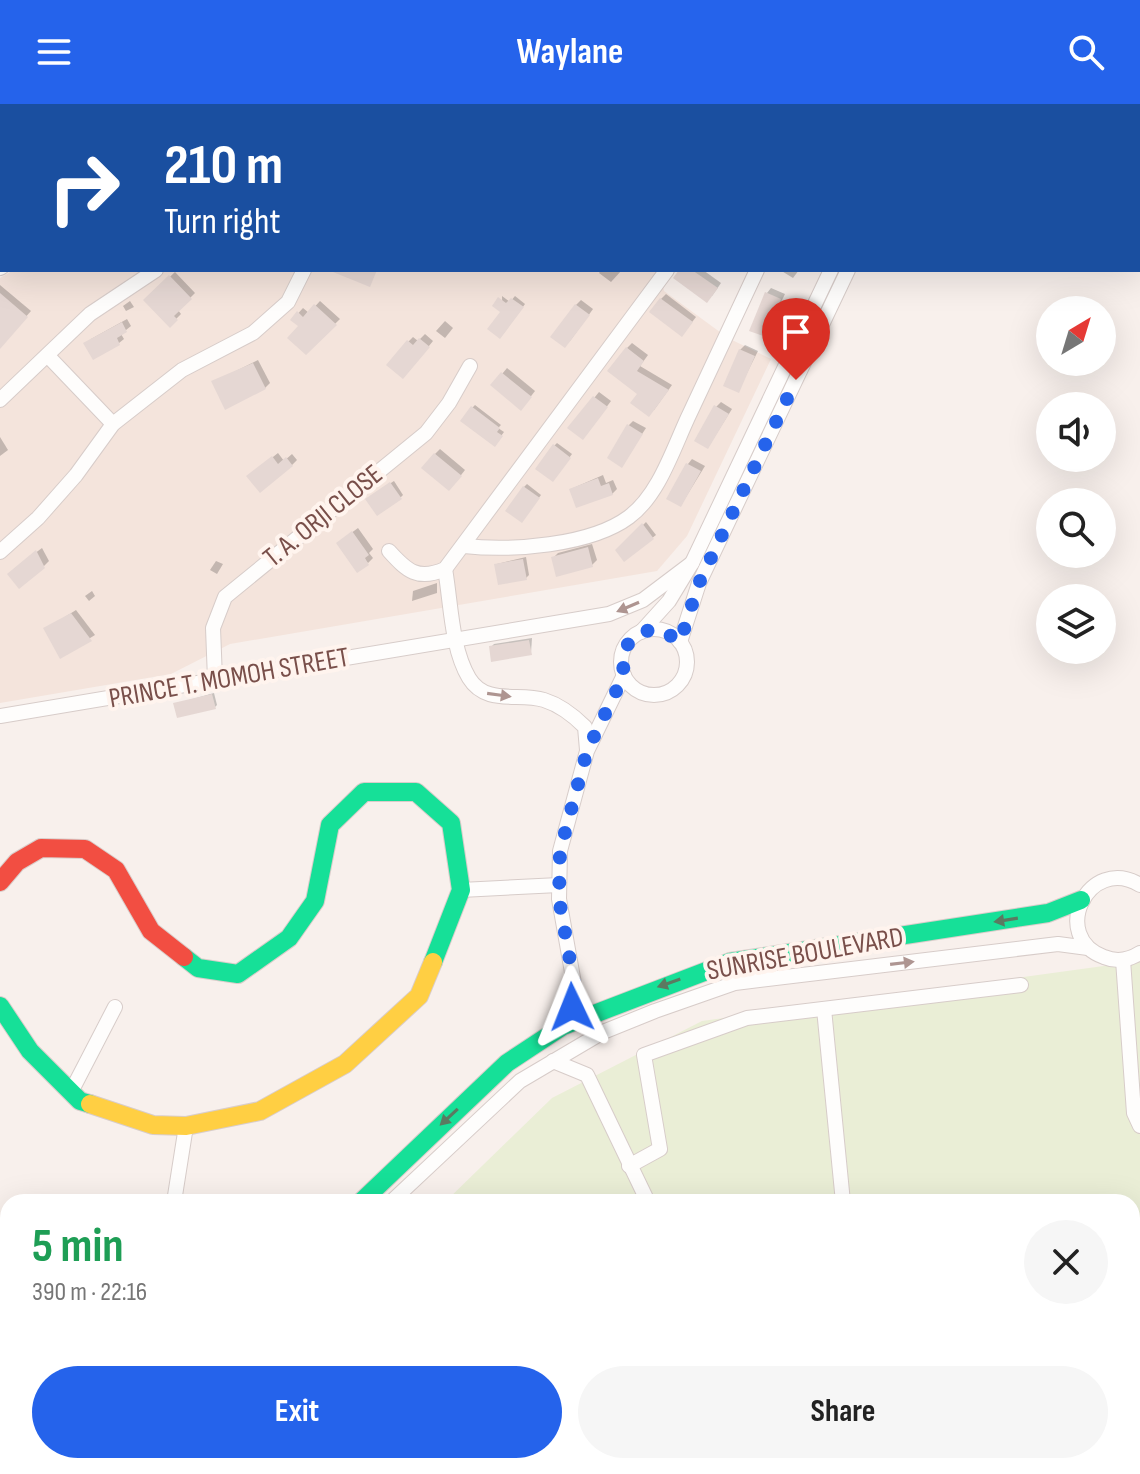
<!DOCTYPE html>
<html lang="en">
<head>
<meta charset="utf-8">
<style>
	body { margin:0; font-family:"Sofia Sans Condensed",sans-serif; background:#f6f6f6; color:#222; height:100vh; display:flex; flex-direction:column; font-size:30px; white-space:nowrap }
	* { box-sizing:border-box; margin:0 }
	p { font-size:26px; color:#767676 }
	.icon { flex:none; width:44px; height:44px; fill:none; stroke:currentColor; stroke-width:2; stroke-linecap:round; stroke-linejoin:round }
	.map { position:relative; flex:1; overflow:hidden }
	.drawer { position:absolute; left:0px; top:1090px; width:1140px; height:280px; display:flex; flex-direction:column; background:#fff; border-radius:24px 24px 0 0; box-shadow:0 8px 32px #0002 }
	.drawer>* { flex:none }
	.hud { position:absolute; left:0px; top:0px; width:1140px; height:168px; box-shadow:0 8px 32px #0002; background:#1a4fa0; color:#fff; overflow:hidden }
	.needle { width:52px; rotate:38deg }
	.controls { position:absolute; left:1036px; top:192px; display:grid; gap:16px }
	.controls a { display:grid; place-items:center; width:80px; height:80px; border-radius:50%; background:#fff; box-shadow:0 8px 32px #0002; font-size:40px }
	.pin { position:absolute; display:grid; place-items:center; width:68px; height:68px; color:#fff; margin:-82px -34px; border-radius:50% 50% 50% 0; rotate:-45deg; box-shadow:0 0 8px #0007 }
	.pin .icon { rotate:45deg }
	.me { position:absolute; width:88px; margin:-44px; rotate:358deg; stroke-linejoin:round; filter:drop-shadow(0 0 6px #0008) }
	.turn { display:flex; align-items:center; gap:28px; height:168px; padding:0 32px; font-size:36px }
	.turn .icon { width:104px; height:104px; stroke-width:2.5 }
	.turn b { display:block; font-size:56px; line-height:68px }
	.round { display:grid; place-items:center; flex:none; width:84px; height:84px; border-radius:42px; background:#f6f6f6 }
	.overview { display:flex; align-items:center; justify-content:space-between; height:136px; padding:0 32px }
	h1 { font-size:48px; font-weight:700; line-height:60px; color:#1e9e55 }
	.button { display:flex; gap:16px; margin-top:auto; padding:16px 32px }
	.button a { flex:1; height:92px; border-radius:48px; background:#2563eb; color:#fff; font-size:32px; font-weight:700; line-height:92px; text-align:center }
	.button a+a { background:#f6f6f6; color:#222 }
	header { display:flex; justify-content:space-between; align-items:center; height:104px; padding:0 32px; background:#2563eb; color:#fff; font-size:36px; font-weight:700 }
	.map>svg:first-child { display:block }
	.residential { fill:#f4e4dc }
	.grass { fill:#eaeed6 }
	.shadow { fill:#0003 }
	.building { fill:#e5d7d3 }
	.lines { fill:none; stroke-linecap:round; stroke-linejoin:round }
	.street-casing { stroke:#d7ccc9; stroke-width:16 }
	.fast-casing { stroke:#d9cdca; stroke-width:20 }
	.slow-casing { stroke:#d9cdca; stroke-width:20 }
	.jam-casing { stroke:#d9cdca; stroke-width:20 }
	.street { stroke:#fefdfc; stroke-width:14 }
	.fast { stroke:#16e098; stroke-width:18 }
	.slow { stroke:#ffcf43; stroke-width:18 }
	.jam { stroke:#f24e42; stroke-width:18 }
	.oneway { fill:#ae9591 }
	.oneway2 { fill:#5b7a61 }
	.route { stroke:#2563eb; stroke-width:14; stroke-dasharray:0 25.2 }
	.labels { text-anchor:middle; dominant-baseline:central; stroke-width:8; stroke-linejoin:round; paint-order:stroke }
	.street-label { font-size:28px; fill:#794f4a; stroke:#fff4ee }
</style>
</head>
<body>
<header><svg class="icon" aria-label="menu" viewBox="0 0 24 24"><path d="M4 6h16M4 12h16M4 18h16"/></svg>Waylane<svg class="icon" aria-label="search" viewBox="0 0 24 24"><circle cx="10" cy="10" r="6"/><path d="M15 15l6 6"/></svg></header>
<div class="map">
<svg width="1140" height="1370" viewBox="0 0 1140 1370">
	<rect width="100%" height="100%" fill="#f8f0ec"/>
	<g class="residential">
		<path d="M157,0H711L156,2Z"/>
		<path d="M14,166H660L664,187L728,234L771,255L687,432L657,467L230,540L171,570L0,599V174Z"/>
	</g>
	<path class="grass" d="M1140,857V1370H147L161,1362H1132V1098H445L552,994L702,917Z"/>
	<g class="shadow">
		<path d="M0,0H58L2,2V11Z"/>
		<path d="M384,0H425L423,2Z"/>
		<path d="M601,166H622L611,178L599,169Z"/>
		<path d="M682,166H703L721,179L712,192Z"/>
		<path d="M780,166H799L793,174Z"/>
		<path d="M175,168L195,189L178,206L181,210L170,221L146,196Z"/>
		<path d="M0,181L31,207L0,242Z"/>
		<path d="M771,184L785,190L765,231L767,189Z"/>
		<path d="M666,190L696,213L686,226L661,195Z"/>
		<path d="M502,192L510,198L515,192L525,200L503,230Z"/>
		<path d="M581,196L593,205L570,237L576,201Z"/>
		<path d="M130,197L134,203L126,207L123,202Z"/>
		<path d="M320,197L340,215L306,248L300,222L293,215L303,204L309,209Z"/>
		<path d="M127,215L131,222L121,230L124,235L119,239L91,235Z"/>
		<path d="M445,217L453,224L445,234L436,227Z"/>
		<path d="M425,230L433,237L408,268V238L413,233L418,237Z"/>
		<path d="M632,239L648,251L640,262L672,281L654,306L640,289L627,244Z"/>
		<path d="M745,241L758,247L738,287L740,246Z"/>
		<path d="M258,256L270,279L265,284L214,278Z"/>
		<path d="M507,264L535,287L525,300L493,281Z"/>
		<path d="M599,288L611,297L587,329L570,324Z"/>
		<path d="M721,298L732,305L708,343L716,303Z"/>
		<path d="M475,301L501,321L498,324L504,328L495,340L472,304Z"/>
		<path d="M633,317L646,324L622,361L629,321Z"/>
		<path d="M0,333L8,346L0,352Z"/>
		<path d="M557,339L572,350L555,373L554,342Z"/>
		<path d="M440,345L465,366L454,380L435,350Z"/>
		<path d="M278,349L284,357L292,350L297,356L292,361L254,368Z"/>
		<path d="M692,355L705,362L681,401L688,360Z"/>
		<path d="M603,371L606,379L613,376L617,385L612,390L571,385Z"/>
		<path d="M394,377L403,391L401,393L371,392Z"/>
		<path d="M527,380L541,391L524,414V383Z"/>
		<path d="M646,418L656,431L625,455L618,446Z"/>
		<path d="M358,424L373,445L369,449L373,454L368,459L343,435Z"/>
		<path d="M592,440L597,456L592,461L553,454L558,449Z"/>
		<path d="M42,444L49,457L44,462L14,465Z"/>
		<path d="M526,453L529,471L526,474L497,460Z"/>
		<path d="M216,457L223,460L217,470L210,466Z"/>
		<path d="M437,479V489L412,497L413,487Z"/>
		<path d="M92,487L95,492L89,497L85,492Z"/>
		<path d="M76,506L95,531L61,552L46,525Z"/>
		<path d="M532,534L531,549L491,543L494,540Z"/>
		<path d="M214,589L217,601L215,603L175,600Z"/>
		<path d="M368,1362H395L390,1368L392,1370H376Z"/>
	</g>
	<g class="building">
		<path d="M328,166H377L370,183Z"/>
		<path d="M679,166H692L718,184L707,199L673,174Z"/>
		<path d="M169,171L192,195L174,212L178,216L170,224L143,196Z"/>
		<path d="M765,188L781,195L766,233L749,227Z"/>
		<path d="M0,189L28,213L0,245Z"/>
		<path d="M498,193L506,199L511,194L524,203L500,235L487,225L500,208L492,202Z"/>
		<path d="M660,194L693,218L682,233L649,208Z"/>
		<path d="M314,200L337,221L306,251L287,234L298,222L290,216L297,207L303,213Z"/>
		<path d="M575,200L590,211L565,244L550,233Z"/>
		<path d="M122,218L127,228L117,234L120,241L93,256L83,239Z"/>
		<path d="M419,234L430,243L403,275L386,261L407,236L413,241Z"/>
		<path d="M626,243L644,257L637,267L669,286L649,313L630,299L637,290L607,267Z"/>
		<path d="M739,245L755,252L739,289L723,282Z"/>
		<path d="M253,259L266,285L225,306L211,277Z"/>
		<path d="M501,268L532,293L521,307L490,281Z"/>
		<path d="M593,292L608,303L583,336L567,324Z"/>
		<path d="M714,301L729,310L708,345L694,337Z"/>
		<path d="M471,302L500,324L497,328L503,332L495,343L460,317Z"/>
		<path d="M627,320L643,330L622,364L607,354Z"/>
		<path d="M553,340L571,354L553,378L535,365Z"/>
		<path d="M434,349L462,372L449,387L421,364Z"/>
		<path d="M272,352L278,360L286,353L293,362L260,389L246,372Z"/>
		<path d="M686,359L701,367L681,403L666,395Z"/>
		<path d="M598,374L601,382L609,379L613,391L576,404L569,385Z"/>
		<path d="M390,378L402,395L377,412L365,395Z"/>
		<path d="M523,382L540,394L522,419L505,407Z"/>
		<path d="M642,419L654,435L624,458L615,446Z"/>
		<path d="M352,427L369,451L365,454L369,461L357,469L336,439Z"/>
		<path d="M588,443L593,463L556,473L551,453Z"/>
		<path d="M36,446L45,464L19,485L7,470Z"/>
		<path d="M523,455L527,476L498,481L494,460Z"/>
		<path d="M71,509L92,537L60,555L43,524Z"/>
		<path d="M529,536L532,551L491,558L489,542Z"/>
		<path d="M212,590L216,605L177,614L173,599Z"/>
	</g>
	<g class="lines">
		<defs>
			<g id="street">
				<path d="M286,0L287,2"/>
				<path d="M498,0V2"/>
				<path d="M139,2L140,0"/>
				<path d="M910,2L911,0"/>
				<path d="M926,2L927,0"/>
				<path d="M0,164L2,163"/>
				<path d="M48,252L113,320"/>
				<path d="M0,296L90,210L156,166"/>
				<path d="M464,442C511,447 590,442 629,413C660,390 674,342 690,309C712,261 735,214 757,166"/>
				<path d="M389,447C407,467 418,477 445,465L667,166"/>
				<path d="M0,448L38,414L76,371L113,320L182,266L253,229L288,198L304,166"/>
				<path d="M445,465C451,498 451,544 469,574C486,602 519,588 544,596C560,601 573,611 585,623L587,646"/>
				<circle cx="654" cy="558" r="33"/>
				<path d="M641,528L669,497L692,459L831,166"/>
				<path d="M680,538L699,479L848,166"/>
				<path d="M215,575L213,524L225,493L426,329L449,299L470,262"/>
				<path d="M0,612L609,510L643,496L692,459"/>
				<path d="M1140,781C1088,750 1049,833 1104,853C1116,858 1129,856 1140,849"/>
				<path d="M461,786L559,781"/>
				<path d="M1123,856L1134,1009L1140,1022"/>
				<path d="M824,905L843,1098"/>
				<path d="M563,922L575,885L559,795L560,747L587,647L624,571"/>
				<path d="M553,957L587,971L648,1098"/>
				<path d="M71,988L115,903"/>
				<path d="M629,1062L660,1045L644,951L747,914L1021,881"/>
				<path d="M174,1098L186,1022"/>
				<path d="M391,1098L520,977L603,928L655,907L735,879L1058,840L1088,844"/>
				<path d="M0,1206L8,1212"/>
				<path d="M599,1362L607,1370"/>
				<path d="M847,1362L859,1370"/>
				<path d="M70,1370L80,1362"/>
				<path d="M109,1370L120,1362"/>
			</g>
			<g id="fast">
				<path d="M184,853L198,864L238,870L289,834L315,797L330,721L364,688H416L451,719L461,786L433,858"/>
				<path d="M0,902L30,947L80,997L90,1000"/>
				<path d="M361,1098L507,959L563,922L730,858L1048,809L1081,796"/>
			</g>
			<path id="slow" d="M90,1000L153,1021L186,1022L260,1007L345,960L419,892L433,858"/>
			<path id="jam" d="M0,778L17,758L41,744L85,745L116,766L151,827L184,853"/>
		</defs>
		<use href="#street" class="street-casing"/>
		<use href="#fast" class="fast-casing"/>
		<use href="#slow" class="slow-casing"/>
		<use href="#jam" class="jam-casing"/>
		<use href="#street" class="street"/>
		<use href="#fast" class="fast"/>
		<use href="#slow" class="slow"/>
		<use href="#jam" class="jam"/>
	</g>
	<defs><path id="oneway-solid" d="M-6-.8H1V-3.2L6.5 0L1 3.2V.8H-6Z" transform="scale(2)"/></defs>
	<g class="oneway">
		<use href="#oneway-solid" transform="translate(628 503) rotate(157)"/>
		<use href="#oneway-solid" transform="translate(499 591) rotate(8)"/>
		<use href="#oneway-solid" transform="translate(902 859) rotate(-7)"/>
	</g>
	<g class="oneway2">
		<use href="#oneway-solid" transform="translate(1006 816) rotate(171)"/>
		<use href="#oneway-solid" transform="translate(669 879) rotate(161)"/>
		<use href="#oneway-solid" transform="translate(449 1013) rotate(137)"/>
	</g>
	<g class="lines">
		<path class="route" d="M572,903L575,885L559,795L560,747L587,647L624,571L622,551L632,533L652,525L662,526L680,538L699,479L796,276"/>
	</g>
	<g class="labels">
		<g class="street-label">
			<text transform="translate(323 412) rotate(-39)">T. A. ORJI CLOSE</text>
			<text transform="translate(229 574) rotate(-10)">PRINCE T. MOMOH STREET</text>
			<text transform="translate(805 850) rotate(-10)">SUNRISE BOULEVARD</text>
		</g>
	</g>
</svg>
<div class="controls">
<a><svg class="needle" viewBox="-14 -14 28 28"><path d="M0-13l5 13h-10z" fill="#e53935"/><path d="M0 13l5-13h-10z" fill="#767676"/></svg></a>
<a><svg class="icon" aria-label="sound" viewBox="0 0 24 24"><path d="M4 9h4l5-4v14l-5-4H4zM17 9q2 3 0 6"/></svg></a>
<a><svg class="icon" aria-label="search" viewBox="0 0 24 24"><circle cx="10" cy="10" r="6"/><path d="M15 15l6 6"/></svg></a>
<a><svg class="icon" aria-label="layers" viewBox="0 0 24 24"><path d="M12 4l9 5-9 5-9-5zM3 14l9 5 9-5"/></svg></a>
</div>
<div class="pin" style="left:796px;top:276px;background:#d93025"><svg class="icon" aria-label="arrive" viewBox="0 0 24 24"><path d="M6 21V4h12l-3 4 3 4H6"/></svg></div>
<svg class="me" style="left:572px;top:903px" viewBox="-20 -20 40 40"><path d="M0-17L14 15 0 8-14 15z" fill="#2563eb" stroke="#fff" stroke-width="4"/></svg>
<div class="hud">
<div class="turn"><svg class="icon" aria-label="right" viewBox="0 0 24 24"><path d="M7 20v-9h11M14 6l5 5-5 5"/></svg><div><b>210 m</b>Turn right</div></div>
</div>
<section class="drawer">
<div class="overview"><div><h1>5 min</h1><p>390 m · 22:16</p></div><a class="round"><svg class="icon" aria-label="close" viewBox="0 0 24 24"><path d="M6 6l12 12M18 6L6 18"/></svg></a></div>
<div class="button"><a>Exit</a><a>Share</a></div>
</section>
</div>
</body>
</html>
